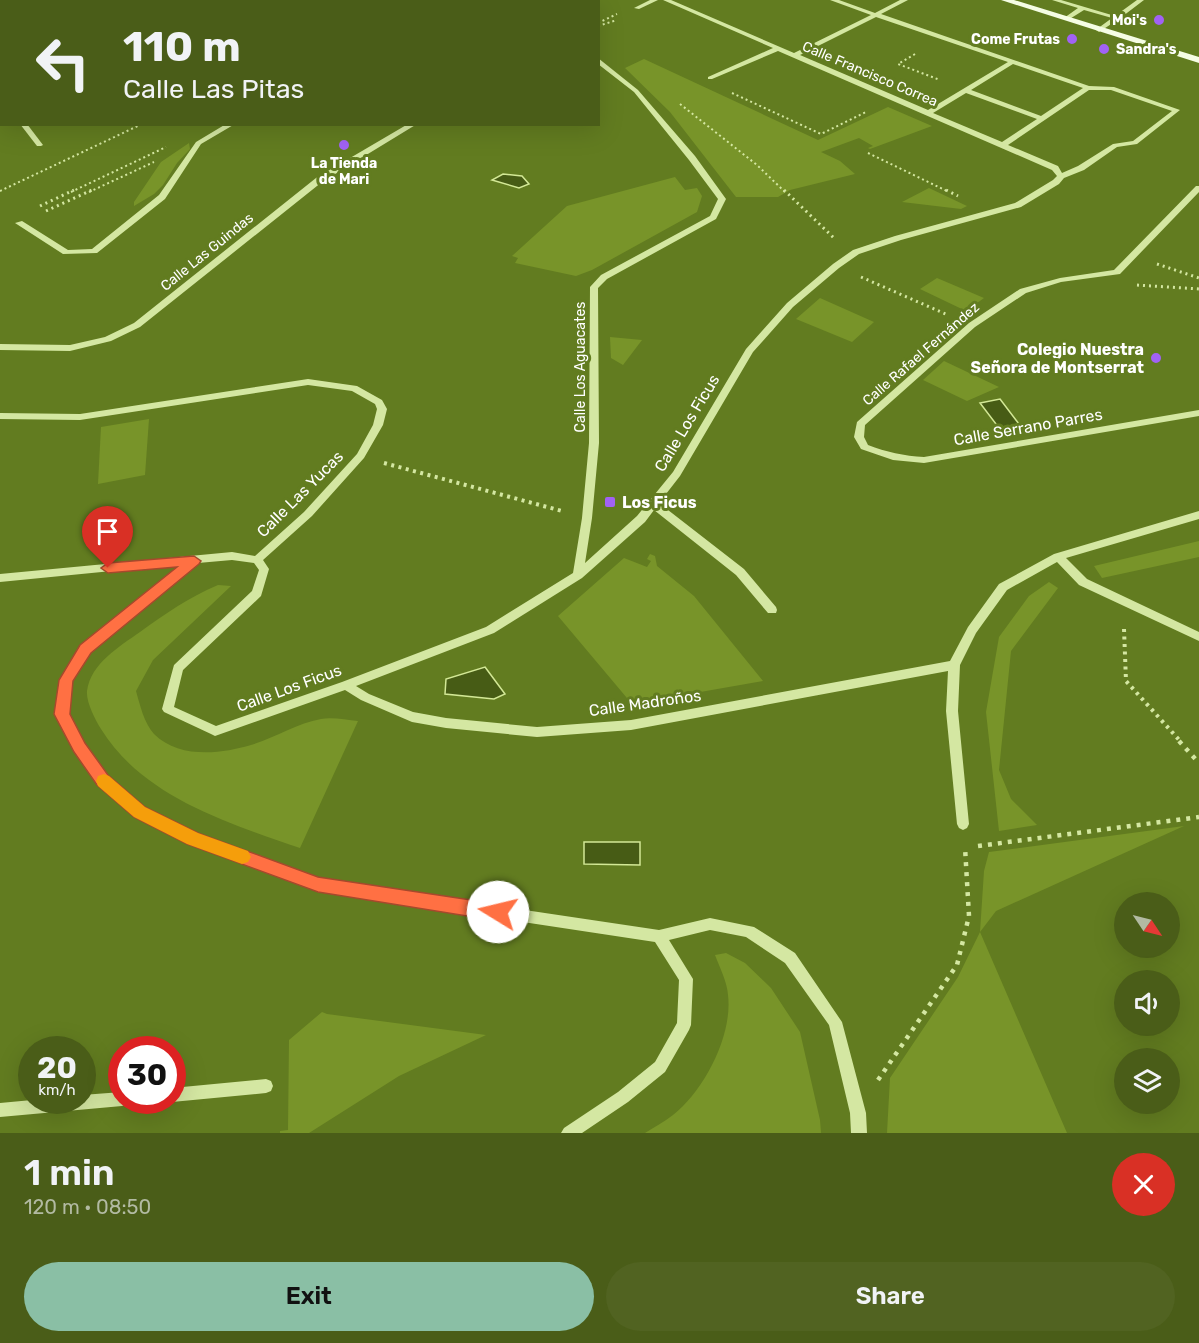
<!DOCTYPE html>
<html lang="en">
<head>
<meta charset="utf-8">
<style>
	body { margin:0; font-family:Rubik,sans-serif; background:#516321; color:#f1f3f6; height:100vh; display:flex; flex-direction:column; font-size:22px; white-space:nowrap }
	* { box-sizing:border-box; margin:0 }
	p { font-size:20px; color:#b2baa2 }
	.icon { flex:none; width:33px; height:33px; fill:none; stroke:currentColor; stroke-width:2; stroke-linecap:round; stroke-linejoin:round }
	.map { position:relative; height:1133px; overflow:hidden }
	.sheet { display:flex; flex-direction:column; background:#4a5d18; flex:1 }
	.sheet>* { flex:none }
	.top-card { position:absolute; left:0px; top:0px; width:600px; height:126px; box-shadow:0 6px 24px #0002; background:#4a5d18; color:#f1f3f6; overflow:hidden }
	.needle { width:39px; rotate:125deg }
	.fabs { position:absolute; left:1114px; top:892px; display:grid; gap:12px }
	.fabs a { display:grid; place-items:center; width:66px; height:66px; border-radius:50%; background:#4a5d18; box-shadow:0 6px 24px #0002; font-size:30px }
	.speed { position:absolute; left:18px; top:1036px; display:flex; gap:12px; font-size:30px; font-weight:700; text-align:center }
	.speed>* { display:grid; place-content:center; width:78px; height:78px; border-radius:50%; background:#4a5d18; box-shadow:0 6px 24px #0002; line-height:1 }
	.speed small { font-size:15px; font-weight:400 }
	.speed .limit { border:9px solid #d22; background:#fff; color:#111 }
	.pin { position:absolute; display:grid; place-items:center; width:51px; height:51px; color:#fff; margin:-62px -26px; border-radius:50% 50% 50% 0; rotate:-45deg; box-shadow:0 0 6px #0007 }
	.pin .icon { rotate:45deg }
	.me { position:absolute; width:66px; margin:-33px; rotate:279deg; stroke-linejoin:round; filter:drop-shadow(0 0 4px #0008) }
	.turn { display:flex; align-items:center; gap:21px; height:126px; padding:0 24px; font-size:27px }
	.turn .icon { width:78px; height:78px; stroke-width:2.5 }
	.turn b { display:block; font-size:42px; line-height:51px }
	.round { display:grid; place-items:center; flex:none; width:63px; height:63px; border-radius:32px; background:#516321 }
	.overview { display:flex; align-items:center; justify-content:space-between; height:102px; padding:0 24px }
	h1 { font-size:36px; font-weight:600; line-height:45px }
	.button { display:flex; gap:12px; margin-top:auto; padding:12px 24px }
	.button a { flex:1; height:69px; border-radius:36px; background:#8abfa5; color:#111; font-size:24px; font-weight:600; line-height:69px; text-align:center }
	.button a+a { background:#516321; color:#f1f3f6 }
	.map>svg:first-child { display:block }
	.green { fill:#789429 }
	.water { fill:#475c15; stroke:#d3e896; stroke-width:1.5 }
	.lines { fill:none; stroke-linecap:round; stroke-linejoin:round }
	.path-far3 { stroke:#d4e7a2; stroke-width:2; stroke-dasharray:2 3; stroke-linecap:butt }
	.path-far2 { stroke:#d4e7a2; stroke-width:3; stroke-dasharray:2 4; stroke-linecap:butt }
	.path-far1 { stroke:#d4e7a2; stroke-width:4; stroke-dasharray:3 4.5; stroke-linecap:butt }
	.path { stroke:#d4e7a2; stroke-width:4.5; stroke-dasharray:4 6; stroke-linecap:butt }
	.minor { fill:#d4e7a2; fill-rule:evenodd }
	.major { fill:#f5fde4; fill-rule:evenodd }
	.route { fill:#ff7043; stroke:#a6492c; stroke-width:1.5 }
	.slow { fill:#f59e0b }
	.poi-dot { fill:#a162f4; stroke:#627c20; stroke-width:2 }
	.labels { text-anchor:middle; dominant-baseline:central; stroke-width:6; stroke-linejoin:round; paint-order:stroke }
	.far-poi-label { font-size:14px; font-weight:bold; fill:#fff; stroke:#627c20; text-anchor:end }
	.far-street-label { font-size:14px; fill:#fff; stroke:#627c20 }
	.poi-label { font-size:16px; font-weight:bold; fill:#fff; stroke:#627c20; text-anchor:end }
	.street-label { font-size:16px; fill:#fff; stroke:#627c20 }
</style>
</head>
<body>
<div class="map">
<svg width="1199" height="1133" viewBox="0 0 1199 1133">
	<rect width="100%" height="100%" fill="#627c20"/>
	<g class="green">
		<path d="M644,59L818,140L888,107L932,126L870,149L868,148L873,146L859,138L821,152L840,161L855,174L790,190L778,197H736L670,112L625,68Z"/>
		<path d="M189,143L190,149L177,163L163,185L154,194L134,206V202L161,162Z"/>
		<path d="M675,177L685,190L697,188L702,196L697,212L592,270L576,276L515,263L518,258L512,256L567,206Z"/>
		<path d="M929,188L967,206L961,209L902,202Z"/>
		<path d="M937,278L984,298L966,311L920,289Z"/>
		<path d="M820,298L874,322L852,342L796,319Z"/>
		<path d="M610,337L642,340L623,365L611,358Z"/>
		<path d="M944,361L999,387L967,401L923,380Z"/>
		<path d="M149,419L145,475L98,484L101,427Z"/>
		<path d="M1199,541V557L1102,578L1094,566Z"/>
		<path d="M650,554L655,556L657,566L694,596L763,681L632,704L558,616L624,558L647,567L651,561L647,559Z"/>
		<path d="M1049,582L1058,588L1011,651L999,770L1011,799L1037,825L999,831L986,712L999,637L1029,596Z"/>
		<path d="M218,585L231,586L153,660L136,691C140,705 144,723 154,734C179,759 221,754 251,745C275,738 297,723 321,719C333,717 346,720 358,721L300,848C228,823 143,797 101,729C95,719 86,702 87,691C91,663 119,647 140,632C165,614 189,597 218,585Z"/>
		<path d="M1184,826L996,911L980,932L1067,1133H887L890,1078L958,977L980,932L984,871L989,852Z"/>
		<path d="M726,953L745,963L771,988L800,1032L820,1120L821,1133H645C654,1127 664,1122 673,1115C704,1091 733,1035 728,995C727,982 720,968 715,955Z"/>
		<path d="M322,1012L327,1014L486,1035L399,1076L309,1133H280V1131L288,1130L289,1040Z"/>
	</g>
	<g class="water">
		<path d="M503,174L522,176L529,184L519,188L492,180Z"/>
		<path d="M1000,399L1019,424L999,428L980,403Z"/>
		<path d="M485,667L505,694L494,699L445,694L446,679Z"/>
		<path d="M584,842H640V865L584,864Z"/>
	</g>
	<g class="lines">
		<g class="path-far3">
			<path d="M598,23L617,14"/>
			<path d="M598,26L617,20"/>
			<path d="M915,54L898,64L940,80"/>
			<path d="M732,93L821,134L866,112"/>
			<path d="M680,104L757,165L785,192"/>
			<path d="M868,153L949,192"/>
			<path d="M0,191L142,124"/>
			<path d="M71,192L166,147"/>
			<path d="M89,192L154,162"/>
		</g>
		<g class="path-far2">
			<path d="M784,190L835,239"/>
			<path d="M946,190L958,196"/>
			<path d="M40,206L74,190"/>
			<path d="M46,211L92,190"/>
			<path d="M1157,264L1199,278"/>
			<path d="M861,277L948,315"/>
			<path d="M1137,285L1199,289"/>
		</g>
		<g class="path-far1">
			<path d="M384,463L562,511"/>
			<path d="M1124,629L1126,681L1181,742"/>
		</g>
		<g class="path">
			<path d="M1179,741L1199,763"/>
			<path d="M978,846L1199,817"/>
			<path d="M878,1080L957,965L969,916L965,847"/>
		</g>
		<g class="minor">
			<path d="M101,0H108L110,2H102Z"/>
			<path d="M187,0H195L185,2Z"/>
			<path d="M234,0L244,2H235Z"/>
			<path d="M439,0L449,2H440Z"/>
			<path d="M467,0H474L465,2Z"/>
			<path d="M499,0L509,2H500Z"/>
			<path d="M650,0H658L639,9L634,8Z"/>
			<path d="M663,0H671L794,53L871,15L830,0H839L875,13L900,0H908L881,14L1089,86L1114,87L1180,110L1137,144L1117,147L1084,170L1064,178L1059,184L1021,207L901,240L859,254L839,268L793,307L753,352L680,476L659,503L744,569L776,607L777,610L776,613H768L736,575L654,510L645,522L582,578L494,633L356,686L369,694L413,712L446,718L537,727L631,720L950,661L968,627L999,584L1054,554L1199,511V519L1066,558L1087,579L1199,632V641L1079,585L1057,562L1007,590L976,633L960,665L958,711L969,824L967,828L963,830L959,828L957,824L946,711L948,671L631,730L537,737L446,728L412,722L361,700L345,690L215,736L211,734L164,712L162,709L174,665L252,591L259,570L254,563L232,560L198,563L90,652L72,681L68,714L83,744L107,776L143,808L197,834L318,879L659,930L710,918L754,927L795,953L842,1022L866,1113L867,1133H851L850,1113L829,1025L785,963L746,937L710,930L669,940L693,979L691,1025L689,1030L665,1072L628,1102L582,1133H561L564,1128L618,1092L655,1062L677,1023L679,980L655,942L318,891L187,842L135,816L99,784L75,752L56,714L60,680L82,646L183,564L0,582V574L232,552L255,556L304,512L357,454L373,425L377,409L375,404L352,391L308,385L80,420L0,419V413L80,414L308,379L357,386L382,400L387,409L383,425L364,458L312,516L263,560L269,569L261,596L183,670L174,707L216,726L342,682L486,627L573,573L582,518L589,443L590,287L601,275L710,216L718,199L689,160L634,92L598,64V58L638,90L695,156L726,199L716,219L607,279L598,288L599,443L592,518L585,563L637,516L673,472L746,349L787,303L833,264L853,250L895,236L1015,203L1053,180L1057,176L1052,170L778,51L712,79H708V77L773,48ZM876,17L1008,62L928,110L800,55ZM1013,64L1083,88L1041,116L971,90ZM1089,90H1111L1172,111L1133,141L1113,144L1078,166L1062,173L1058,166L1008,145ZM966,93L1037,119L1002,142L933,113Z"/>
			<path d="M1052,0H1061L1115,16L1137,0H1144L1119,19L1099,32L1096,30L1097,29L1112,18L1084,10L1068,20H1064V18L1078,8Z"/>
			<rect x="0" y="11" width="2" height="4"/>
			<path d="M2,64V69H0V65Z"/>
			<path d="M0,92H2V98L0,97Z"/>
			<path d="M20,124H27L43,145L41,146H37Z"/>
			<path d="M226,124H235L201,144L165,199L97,253L63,254L15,223L22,221L68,250L92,249L159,195L196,142Z"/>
			<path d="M408,124H417L322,182L140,327L111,341L70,351L0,350V344L70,345L105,337L134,323L316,178Z"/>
			<path d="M1196,186H1199V192L1120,274L1061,282L1026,293L975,327L865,425L864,437L868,445C886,452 904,456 924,457L1199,410V416L924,463L893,460L861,449L854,437L857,422L969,323L1020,289L1060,278L1114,270Z"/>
			<path d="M266,1079L271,1081L273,1086L271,1091L266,1093L172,1102L169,1101H172V1088Z"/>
			<path d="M122,1092V1101H129L127,1104L122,1106L0,1117V1103L32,1100V1101H82V1095Z"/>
		</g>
		<path class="major" d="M1001,0H1014L1199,57V63Z"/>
	</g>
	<path class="route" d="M194,556L201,561L199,564L91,653L73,681L70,714L85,743L108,775L145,807L198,833L318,877L498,904L504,907L507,912L504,918L498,921L318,892L187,844L134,817L97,785L74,752L54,714L59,680L80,645L177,567L108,573L101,568L108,563Z"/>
	<path class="slow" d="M104,774L109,776L145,807L198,833L248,851L251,857L248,862L242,864L187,844L134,817L98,786L96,781L98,776Z"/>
	<g class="poi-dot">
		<circle cx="1159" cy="20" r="6"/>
		<circle cx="1072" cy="39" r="6"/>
		<circle cx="1104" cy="49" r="6"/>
		<circle cx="344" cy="145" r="6"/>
		<circle cx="1156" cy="358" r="6"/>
		<rect x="604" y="496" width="12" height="12" rx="3"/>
	</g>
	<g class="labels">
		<g class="far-poi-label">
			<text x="1147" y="20">Moi's</text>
			<text x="1060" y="39">Come Frutas</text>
			<text x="1116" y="49" text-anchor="start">Sandra's</text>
			<text x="344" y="163" text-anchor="middle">La Tienda<tspan x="344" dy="16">de Mari</tspan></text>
		</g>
		<g class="far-street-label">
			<text transform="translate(870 74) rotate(23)">Calle Francisco Correa</text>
			<text transform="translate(207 252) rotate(-39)">Calle Las Guindas</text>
			<text transform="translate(921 354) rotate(-41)">Calle Rafael Fernández</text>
			<text transform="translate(580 367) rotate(-90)">Calle Los Aguacates</text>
		</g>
		<g class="poi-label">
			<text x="1144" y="349">Colegio Nuestra<tspan x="1144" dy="18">Señora de Montserrat</tspan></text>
			<text x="622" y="502" text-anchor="start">Los Ficus</text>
		</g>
		<g class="street-label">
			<text transform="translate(687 423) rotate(-59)">Calle Los Ficus</text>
			<text transform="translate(1028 427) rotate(-10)">Calle Serrano Parres</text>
			<text transform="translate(300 494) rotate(-45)">Calle Las Yucas</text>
			<text transform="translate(289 688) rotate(-20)">Calle Los Ficus</text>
			<text transform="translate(645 703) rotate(-8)">Calle Madroños</text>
		</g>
	</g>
</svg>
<div class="fabs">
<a><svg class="needle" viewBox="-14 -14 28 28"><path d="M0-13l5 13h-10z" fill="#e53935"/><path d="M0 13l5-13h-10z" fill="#b2baa2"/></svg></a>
<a><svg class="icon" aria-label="sound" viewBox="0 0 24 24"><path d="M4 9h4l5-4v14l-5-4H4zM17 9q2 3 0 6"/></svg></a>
<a><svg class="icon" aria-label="layers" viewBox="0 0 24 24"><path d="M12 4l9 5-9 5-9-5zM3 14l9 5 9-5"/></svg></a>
</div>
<div class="speed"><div>20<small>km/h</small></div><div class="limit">30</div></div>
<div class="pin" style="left:108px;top:568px;background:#d93025"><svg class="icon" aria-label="arrive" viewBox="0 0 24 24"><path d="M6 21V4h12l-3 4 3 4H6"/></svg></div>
<svg class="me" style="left:498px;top:912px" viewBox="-20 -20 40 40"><circle r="19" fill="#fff"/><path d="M0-13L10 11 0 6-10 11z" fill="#ff7043"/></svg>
<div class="top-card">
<div class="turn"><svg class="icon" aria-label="left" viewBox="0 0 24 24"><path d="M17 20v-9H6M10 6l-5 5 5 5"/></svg><div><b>110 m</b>Calle Las Pitas</div></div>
</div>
</div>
<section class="sheet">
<div class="overview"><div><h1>1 min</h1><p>120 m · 08:50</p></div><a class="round" style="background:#d93025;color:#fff"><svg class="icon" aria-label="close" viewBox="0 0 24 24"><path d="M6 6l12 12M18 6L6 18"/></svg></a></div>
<div class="button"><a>Exit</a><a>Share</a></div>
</section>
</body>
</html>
